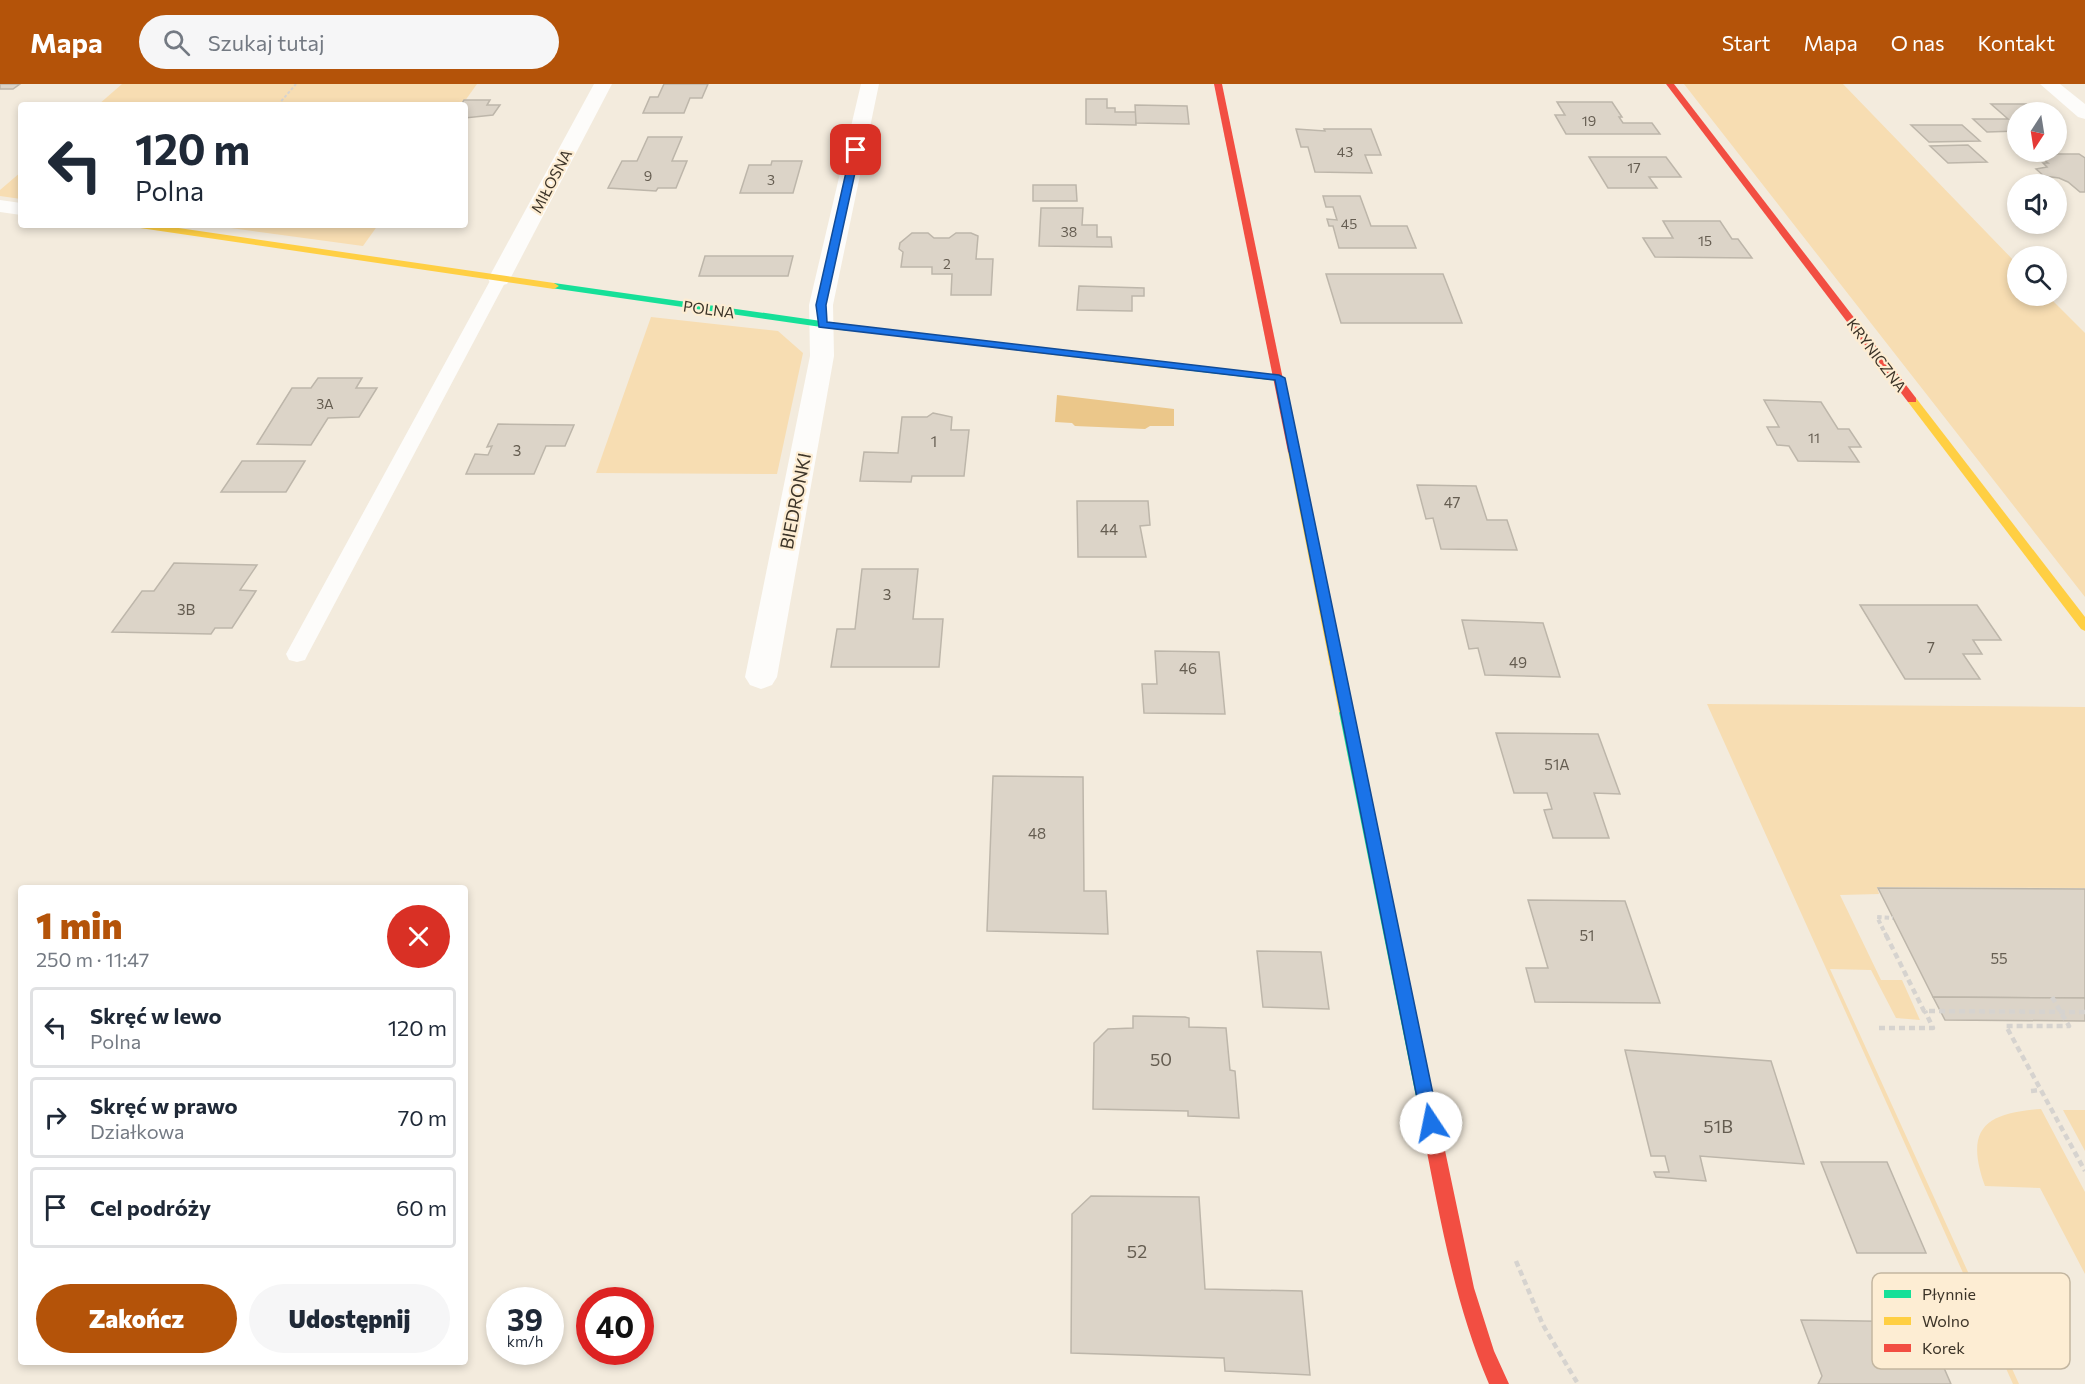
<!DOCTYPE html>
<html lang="pl">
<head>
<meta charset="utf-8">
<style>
	body { margin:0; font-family:Commissioner,sans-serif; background:#f6f6f7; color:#1f2937; height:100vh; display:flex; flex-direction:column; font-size:22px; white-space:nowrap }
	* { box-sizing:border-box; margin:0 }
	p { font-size:20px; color:#747a83 }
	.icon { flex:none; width:33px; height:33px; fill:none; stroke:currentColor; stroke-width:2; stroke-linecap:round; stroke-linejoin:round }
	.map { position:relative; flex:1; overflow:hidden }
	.sheet { position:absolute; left:18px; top:801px; width:450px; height:480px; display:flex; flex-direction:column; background:#fff; border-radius:6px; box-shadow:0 3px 9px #0003 }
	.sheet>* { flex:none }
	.top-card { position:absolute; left:18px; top:18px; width:450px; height:126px; border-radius:6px; box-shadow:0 3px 9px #0003; background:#fff; color:#1f2937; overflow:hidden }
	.needle { width:39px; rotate:192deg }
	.buttons { position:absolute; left:2007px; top:18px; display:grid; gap:12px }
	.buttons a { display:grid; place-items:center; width:60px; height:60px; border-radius:50%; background:#fff; box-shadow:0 3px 9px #0003; font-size:30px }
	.speed { position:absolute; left:486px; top:1203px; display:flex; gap:12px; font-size:30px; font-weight:700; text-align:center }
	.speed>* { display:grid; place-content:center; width:78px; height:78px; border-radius:50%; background:#fff; box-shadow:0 3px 9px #0003; line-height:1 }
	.speed small { font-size:15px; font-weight:400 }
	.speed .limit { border:9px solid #d22; background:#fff; color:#111 }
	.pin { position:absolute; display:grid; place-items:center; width:51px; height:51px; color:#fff; margin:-26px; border-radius:12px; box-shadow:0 3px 9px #0006 }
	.me { position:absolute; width:66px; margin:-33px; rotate:349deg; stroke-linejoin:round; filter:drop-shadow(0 0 4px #0008) }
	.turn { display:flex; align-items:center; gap:21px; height:126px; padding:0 18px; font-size:27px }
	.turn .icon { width:78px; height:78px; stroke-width:2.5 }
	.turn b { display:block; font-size:42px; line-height:51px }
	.round { display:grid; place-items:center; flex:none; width:63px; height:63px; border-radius:32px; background:#f6f6f7 }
	.headline { display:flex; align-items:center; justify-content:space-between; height:102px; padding:0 18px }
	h1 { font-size:36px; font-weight:800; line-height:45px; color:#b45309 }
	.cta { display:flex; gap:12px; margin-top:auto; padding:12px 18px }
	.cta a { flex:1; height:69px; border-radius:36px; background:#b45309; color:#fff; font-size:24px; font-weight:800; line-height:69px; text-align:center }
	.cta a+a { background:#f6f6f7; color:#1f2937 }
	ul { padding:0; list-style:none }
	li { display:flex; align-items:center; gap:18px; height:81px; margin:0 12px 9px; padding:0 6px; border:3px solid #e0e1e3; border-radius:6px }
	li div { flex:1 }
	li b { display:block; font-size:22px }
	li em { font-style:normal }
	header { display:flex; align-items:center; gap:36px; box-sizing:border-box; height:84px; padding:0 30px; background:#b45309; color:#fff }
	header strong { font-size:28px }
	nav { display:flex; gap:33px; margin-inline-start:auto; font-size:21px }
	.search { width:420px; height:54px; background:#f6f6f7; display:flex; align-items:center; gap:15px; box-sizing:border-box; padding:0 21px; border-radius:33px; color:#747a83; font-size:22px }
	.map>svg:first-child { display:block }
	.green { fill:#f7ddb2 }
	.water { fill:#ebc78a }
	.building { fill:#dcd4c8; stroke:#bdb6aa; stroke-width:1.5 }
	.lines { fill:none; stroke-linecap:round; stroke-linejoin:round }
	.path-far2 { stroke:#d6d3cf; stroke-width:2; stroke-dasharray:3 2; stroke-linecap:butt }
	.path-far1 { stroke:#d6d3cf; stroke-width:4; stroke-dasharray:4.5 3; stroke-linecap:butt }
	.path { stroke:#d6d3cf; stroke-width:4.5; stroke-dasharray:6 4; stroke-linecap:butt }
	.lane { fill:#fdfcfa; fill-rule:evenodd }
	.street { fill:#fdfcfa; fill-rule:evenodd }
	.fast { fill:#16e098; fill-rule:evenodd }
	.slow { fill:#ffcf43; fill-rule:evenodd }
	.jam { fill:#f24e42; fill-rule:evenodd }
	.route { fill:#1a73e8; stroke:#114b97; stroke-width:1.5 }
	.labels { text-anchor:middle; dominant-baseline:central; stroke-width:4.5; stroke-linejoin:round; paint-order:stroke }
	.far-number-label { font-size:14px; fill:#655d51 }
	.far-street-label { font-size:15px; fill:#3c3428; stroke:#fdedd3 }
	.number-label { font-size:15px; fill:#655d51 }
	.street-label { font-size:18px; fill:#3c3428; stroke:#fdedd3 }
	.near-number-label { font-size:18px; fill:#655d51 }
	.key { fill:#fdedd3; stroke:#c3b6a0; stroke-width:1.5 }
	.key-label { font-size:16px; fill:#3c3428 }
</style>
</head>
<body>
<header>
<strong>Mapa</strong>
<div class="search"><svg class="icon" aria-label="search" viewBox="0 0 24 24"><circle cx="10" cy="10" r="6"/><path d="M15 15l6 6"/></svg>Szukaj tutaj</div>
<nav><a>Start</a><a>Mapa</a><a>O nas</a><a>Kontakt</a></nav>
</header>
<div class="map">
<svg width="2085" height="1300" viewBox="0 0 2085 1300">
	<rect width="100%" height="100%" fill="#f3ebdd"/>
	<g class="green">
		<path d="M122,0H477L462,21H98Z"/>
		<path d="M1684,0H1843L2017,180L2018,212H2048L2085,249V513Z"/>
		<path d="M21,88V115L0,112V106Z"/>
		<path d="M209,141H378L363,162Z"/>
		<path d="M651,233L778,247L803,269L777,390L596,389Z"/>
		<path d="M1707,620L2085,623V804L1877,803L1879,810L1840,811L1881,896H1902L1920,936L1896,934L1871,886L1830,885L2019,1300H2013Z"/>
		<path d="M2041,1025L2085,1108V1190L2040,1104L1985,1102C1964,1044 1986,1029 2041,1025Z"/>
		<path d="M2063,1026H2085V1067Z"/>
	</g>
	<path class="water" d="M1057,311L1174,325V342H1150L1145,345L1075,342L1072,339L1055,338Z"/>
	<g class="building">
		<path d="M0,0H20L13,5H0Z"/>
		<path d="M664,0H708L702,14H690L684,29H643L650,13H658Z"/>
		<path d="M1086,15H1107V24H1115V28H1136V41L1086,40Z"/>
		<path d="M464,16H490L487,21H500L493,31L465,34V21H461Z"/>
		<path d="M1557,18H1612L1622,33H1619L1623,39H1652L1660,50H1566L1555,31H1565Z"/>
		<path d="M1991,20H2026L2035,26L2042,28H2018V47L1987,48L1973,35H2008Z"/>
		<path d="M1135,21L1187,22L1189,40L1136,39Z"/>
		<path d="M1911,41H1962L1980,57L1929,58Z"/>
		<path d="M1296,45L1325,47L1324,45H1371L1381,71H1365L1372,89L1315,88L1308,63H1301Z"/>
		<path d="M648,53H682L672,77H687L676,104H658L656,107L608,104L622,77H637Z"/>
		<path d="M1968,61L1987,78L1948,79L1930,62Z"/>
		<path d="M2037,70H2079L2085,74V108H2080L2068,98L2059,94L2044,92L2036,85L2047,83L2043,79H2048Z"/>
		<path d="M1589,73H1666L1681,93H1649L1657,104H1608Z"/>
		<path d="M772,77H802L793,109H740L749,81H771Z"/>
		<path d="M1033,101H1076L1077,117H1033Z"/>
		<path d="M1323,112H1360L1371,142H1407L1416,164H1339L1333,142H1329L1327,135L1337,136L1333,123H1326Z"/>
		<path d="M1041,124H1083L1082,141H1097V153H1111L1112,163L1039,162Z"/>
		<path d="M1663,137H1720L1732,155H1738L1752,174L1655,173L1643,154H1673Z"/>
		<path d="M912,149H928L934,154H949L956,149H971L978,152L976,175H993L991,211H951L952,190H932V183H901L903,168L899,165L900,159Z"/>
		<path d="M705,172H793L788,192H699Z"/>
		<path d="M1326,190H1443L1462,239H1341Z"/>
		<path d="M1079,202L1144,204V212H1132V227L1077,226Z"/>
		<path d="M318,294H362L356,304H377L359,333L328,334L311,361L257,360L292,304H311Z"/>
		<path d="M1764,316L1821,318L1838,345H1849L1861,363H1849L1859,378L1798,377L1789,362L1777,361L1767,343H1779Z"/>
		<path d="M933,329L952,333L951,346H969L964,392H912L911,398L860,397L864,368L898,369L902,333H927Z"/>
		<path d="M498,340L574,341L565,362H546L534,390H466L475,370L488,371L492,362L487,363Z"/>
		<path d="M242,377H305L286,408H221Z"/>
		<path d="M1417,401L1476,402L1487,436H1507L1517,466L1441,465L1433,434L1426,435Z"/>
		<path d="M1077,417H1148L1150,441L1140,442L1146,473H1078Z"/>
		<path d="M174,479L257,481L240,506L256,507L232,544H215L211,550L112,548L142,507H154Z"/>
		<path d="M862,485H918L913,535H943L939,583H831L837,545H855Z"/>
		<path d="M1860,521H1977L2001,556H1973L1982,570H1963L1980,595H1905Z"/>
		<path d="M1462,536L1543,539L1560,593L1485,591L1478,564L1469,565Z"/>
		<path d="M1155,567L1219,568L1225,630L1144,629L1142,600H1157Z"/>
		<path d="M1496,649L1598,650L1620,710L1594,709L1609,754H1553L1544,726L1552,725L1547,709H1514Z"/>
		<path d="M993,692L1083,693L1084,807H1106L1108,850L987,847Z"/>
		<path d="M1878,804L2085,805V914L1933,913Z"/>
		<path d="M1528,816L1625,817L1660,919L1535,918L1526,884H1548Z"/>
		<path d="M1257,867L1321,868L1329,925L1263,923Z"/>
		<path d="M1933,913L2085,914V937L1945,936Z"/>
		<path d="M1133,932L1185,933L1189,934V943L1226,944L1230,986L1235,987L1239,1034L1188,1032V1027L1093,1025L1094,959L1108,945L1133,944Z"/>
		<path d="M1625,966L1771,977L1804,1080L1700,1072L1706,1097L1656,1093L1654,1088H1669L1665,1072H1651Z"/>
		<path d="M1821,1078H1887L1926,1169H1857Z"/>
		<path d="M1091,1112L1199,1113L1205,1205L1302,1207L1310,1291L1225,1287L1224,1274L1071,1269L1072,1130Z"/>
		<path d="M1801,1236L1924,1238L1951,1300H1818L1822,1292Z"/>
	</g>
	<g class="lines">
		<path class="path-far2" d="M278,21L296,0"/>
		<path class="path-far1" d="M1887,853L1877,833L1893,834"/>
		<g class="path">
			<path d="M1886,851L1924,927L2085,928"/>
			<path d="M2052,913L2069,942H2006L2085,1087"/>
			<path d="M1879,944H1933L1925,927"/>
			<path d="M2031,1007L2040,1006"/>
			<path d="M1516,1177L1543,1241L1578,1300"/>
		</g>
		<path class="lane" d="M499,190L507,195L308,570L305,576L297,578L289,576L286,570L491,195Z"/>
		<g class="street">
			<path d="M594,0H612L510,195L507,200L499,202L491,200L488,195Z"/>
			<path d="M861,0H879L833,221L834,272L777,593L772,601L761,605L750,601L745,593L810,272L809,221Z"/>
			<path d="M2040,0H2060L2085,20V35L2078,33Z"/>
			<path d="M0,116L21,119V131L0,128Z"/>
		</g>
		<g class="fast">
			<path d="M554,199L849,241L854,244L849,247L551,204L549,202Z"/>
			<path d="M1163,278L1279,291L1284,294L1279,297L1159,283V279Z"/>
			<path d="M1346,623L1353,628L1439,1038L1436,1044L1430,1046L1424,1044L1421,1038L1339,628Z"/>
		</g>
		<g class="slow">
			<path d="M136,141H158L554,199L559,202L554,205L140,144Z"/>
			<path d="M849,241L1163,278L1168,281L1163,284L846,246V242Z"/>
			<path d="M1912,313L1916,314L2085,533V547L2081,545L1908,318V314Z"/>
			<path d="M1293,365L1298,368L1353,628L1346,633L1339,628L1288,368Z"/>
		</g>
		<g class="jam">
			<path d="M1214,0H1222L1298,368L1293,371L1288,368Z"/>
			<path d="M1666,0H1674L1916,314V318H1908Z"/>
			<path d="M1430,1030L1436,1032L1439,1038L1474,1204L1494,1267L1509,1300H1489C1453,1216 1439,1127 1421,1038L1424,1032Z"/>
		</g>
	</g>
	<path class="route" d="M856,64L860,66L826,221L827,238L1279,291L1285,294L1439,1039L1437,1045L1431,1047L1424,1045L1422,1039L1275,296L819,243L816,221L851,66Z"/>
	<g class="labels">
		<g class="far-number-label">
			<text x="1589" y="36">19</text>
			<text x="1345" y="67">43</text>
			<text x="1634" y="83">17</text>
			<text x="648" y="91">9</text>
			<text x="771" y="95">3</text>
			<text x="1349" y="139">45</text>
			<text x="1069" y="147">38</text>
			<text x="1705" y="156">15</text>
			<text x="947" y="179">2</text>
			<text x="325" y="319">3A</text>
			<text x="1814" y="353">11</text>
		</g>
		<g class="far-street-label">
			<text transform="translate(551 97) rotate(-62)">MIŁOSNA</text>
			<text transform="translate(709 225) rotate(8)">POLNA</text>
			<text transform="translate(1877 271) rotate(53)">KRYNICZNA</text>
		</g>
		<g class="number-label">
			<text x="934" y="357">1</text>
			<text x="517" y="366">3</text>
			<text x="1452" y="418">47</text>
			<text x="1109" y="445">44</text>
			<text x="887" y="510">3</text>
			<text x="186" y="525">3B</text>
			<text x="1931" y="563">7</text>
			<text x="1518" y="578">49</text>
			<text x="1188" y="584">46</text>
			<text x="1557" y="680">51A</text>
			<text x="1037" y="749">48</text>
			<text x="1587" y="851">51</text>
			<text x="1999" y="874">55</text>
		</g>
		<g class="street-label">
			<text transform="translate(795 417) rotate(-79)">BIEDRONKI</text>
		</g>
		<g class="near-number-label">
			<text x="1161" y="975">50</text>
			<text x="1718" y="1042">51B</text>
			<text x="1137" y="1167">52</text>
		</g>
	</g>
	<rect x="1872" y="1189" width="198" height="96" rx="9" class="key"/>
	<rect x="1884" y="1206" width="27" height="8" fill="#16e098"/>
	<rect x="1884" y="1233" width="27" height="8" fill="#ffcf43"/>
	<rect x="1884" y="1260" width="27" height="8" fill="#f24e42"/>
	<g class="key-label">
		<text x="1922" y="1216">Płynnie</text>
		<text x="1922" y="1243">Wolno</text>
		<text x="1922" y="1270">Korek</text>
	</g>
</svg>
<div class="buttons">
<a><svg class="needle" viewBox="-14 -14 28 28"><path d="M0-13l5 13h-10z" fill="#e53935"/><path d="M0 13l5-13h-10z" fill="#747a83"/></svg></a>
<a><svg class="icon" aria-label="sound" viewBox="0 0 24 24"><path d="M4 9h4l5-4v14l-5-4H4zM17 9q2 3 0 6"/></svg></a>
<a><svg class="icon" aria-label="search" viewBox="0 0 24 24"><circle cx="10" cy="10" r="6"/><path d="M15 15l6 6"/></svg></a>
</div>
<div class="speed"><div>39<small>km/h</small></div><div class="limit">40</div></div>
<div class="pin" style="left:856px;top:66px;background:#d93025"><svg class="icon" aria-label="arrive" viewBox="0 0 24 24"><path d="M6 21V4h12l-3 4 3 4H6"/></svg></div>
<svg class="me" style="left:1431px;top:1039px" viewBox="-20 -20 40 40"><circle r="19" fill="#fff"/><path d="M0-13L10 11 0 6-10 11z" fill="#1a73e8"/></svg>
<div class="top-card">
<div class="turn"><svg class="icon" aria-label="left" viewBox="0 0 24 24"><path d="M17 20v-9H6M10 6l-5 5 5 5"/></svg><div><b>120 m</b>Polna</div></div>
</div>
<section class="sheet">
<div class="headline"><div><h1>1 min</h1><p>250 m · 11:47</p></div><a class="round" style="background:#d93025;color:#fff"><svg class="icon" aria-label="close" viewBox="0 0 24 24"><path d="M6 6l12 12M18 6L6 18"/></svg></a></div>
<ul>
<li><svg class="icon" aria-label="left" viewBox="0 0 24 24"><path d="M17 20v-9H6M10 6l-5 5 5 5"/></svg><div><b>Skręć w lewo</b><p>Polna</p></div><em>120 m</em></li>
<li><svg class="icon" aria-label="right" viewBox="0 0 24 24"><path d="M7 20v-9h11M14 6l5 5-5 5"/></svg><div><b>Skręć w prawo</b><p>Działkowa</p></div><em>70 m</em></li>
<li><svg class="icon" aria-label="arrive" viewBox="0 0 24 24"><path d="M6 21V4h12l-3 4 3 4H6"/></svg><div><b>Cel podróży</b></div><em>60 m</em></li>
</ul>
<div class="cta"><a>Zakończ</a><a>Udostępnij</a></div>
</section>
</div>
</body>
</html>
